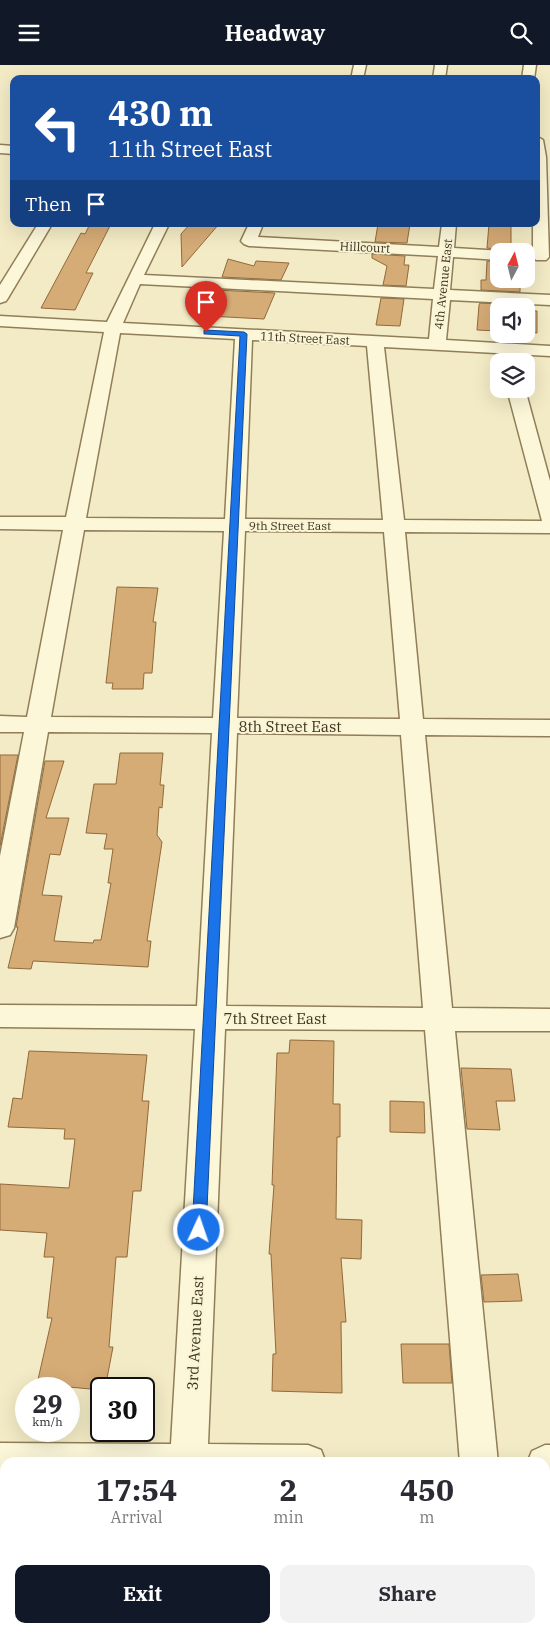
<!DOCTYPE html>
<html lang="en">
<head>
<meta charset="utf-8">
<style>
	body { margin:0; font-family:"IBM Plex Serif",serif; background:#f2f2f3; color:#2b2b33; height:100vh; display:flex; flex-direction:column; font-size:19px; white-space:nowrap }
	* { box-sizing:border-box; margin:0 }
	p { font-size:16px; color:#7c7c81 }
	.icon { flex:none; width:28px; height:28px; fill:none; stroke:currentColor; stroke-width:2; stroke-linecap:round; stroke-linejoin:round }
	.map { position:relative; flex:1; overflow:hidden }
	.panel { position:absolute; left:0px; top:1392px; width:550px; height:176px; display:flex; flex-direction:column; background:#fff; border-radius:15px 15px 0 0; box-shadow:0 5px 20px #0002 }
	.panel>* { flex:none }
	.hud { position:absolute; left:10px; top:10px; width:530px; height:152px; border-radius:10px; box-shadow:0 5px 20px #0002; background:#1a4fa0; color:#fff; overflow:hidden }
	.needle { width:32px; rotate:7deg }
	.fabs { position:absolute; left:490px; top:178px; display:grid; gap:10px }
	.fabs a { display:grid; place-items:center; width:45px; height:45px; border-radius:10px; background:#fff; box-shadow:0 5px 20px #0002; font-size:25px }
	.speed { position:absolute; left:15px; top:1312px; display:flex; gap:10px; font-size:25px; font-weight:700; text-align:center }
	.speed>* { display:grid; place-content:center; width:65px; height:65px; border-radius:50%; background:#fff; box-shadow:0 5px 20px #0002; line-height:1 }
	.speed small { font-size:12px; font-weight:400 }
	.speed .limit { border:2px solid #111; border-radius:8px; background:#fff; color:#111 }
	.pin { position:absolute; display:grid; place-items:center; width:42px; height:42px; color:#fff; margin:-51px -21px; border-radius:50% 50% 50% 0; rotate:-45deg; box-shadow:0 0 5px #0007 }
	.pin .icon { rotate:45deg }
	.me { position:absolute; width:55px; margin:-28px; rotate:3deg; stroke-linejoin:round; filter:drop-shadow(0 0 4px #0008) }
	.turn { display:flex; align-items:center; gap:18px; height:105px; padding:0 15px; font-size:22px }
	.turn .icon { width:65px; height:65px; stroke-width:2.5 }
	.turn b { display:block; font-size:35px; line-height:42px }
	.then { display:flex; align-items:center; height:48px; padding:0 15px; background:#0003; gap:10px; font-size:19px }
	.eta { display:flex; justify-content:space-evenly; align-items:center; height:85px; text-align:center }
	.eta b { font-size:30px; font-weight:800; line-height:35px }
	.button { display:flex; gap:10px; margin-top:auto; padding:10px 15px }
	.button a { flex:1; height:58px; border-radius:10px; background:#111827; color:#fff; font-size:20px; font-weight:800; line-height:58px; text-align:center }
	.button a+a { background:#f2f2f3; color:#2b2b33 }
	header { display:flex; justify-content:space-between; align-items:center; height:65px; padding:0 15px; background:#111827; color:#fff; font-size:22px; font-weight:800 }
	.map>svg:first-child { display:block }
	.building { fill:#d5ab76; stroke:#926a3b }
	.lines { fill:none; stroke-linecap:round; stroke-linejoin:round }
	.minor-casing { stroke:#907e58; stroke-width:3 }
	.minor { fill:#fcf7d9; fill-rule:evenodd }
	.route { fill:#1a73e8; stroke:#114b97 }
	.labels { text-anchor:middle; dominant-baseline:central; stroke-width:4; stroke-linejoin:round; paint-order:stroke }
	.far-street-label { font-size:12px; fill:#3f321e; stroke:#f9f4d5 }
	.street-label { font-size:15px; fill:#3f321e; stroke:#f9f4d5 }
</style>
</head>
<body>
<header><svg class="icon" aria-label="menu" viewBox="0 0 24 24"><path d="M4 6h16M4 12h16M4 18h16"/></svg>Headway<svg class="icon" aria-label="search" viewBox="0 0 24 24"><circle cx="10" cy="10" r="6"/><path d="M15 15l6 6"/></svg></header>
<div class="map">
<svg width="550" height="1568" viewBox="0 0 550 1568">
	<rect width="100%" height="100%" fill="#f3ebc5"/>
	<g class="building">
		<path d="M90,159H111L86,208H93L75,245L41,243L81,168L85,169Z"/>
		<path d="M190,159H219L182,202L181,169Z"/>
		<path d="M378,159H410L407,178L375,177Z"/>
		<path d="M489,159H511V186L487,183Z"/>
		<path d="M372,189L405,191L404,200H409L406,221L383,220L387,201L372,193Z"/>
		<path d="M228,194L254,201L256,196L289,198L281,215L222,212Z"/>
		<path d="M487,196L499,197V214H520V227L481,225V215H486Z"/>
		<path d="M217,225L275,228L264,254L208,251Z"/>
		<path d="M381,233L404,234L400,261L376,260Z"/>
		<path d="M480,238L519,240V241H499V266L477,265L479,240Z"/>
		<path d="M526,246H537V268L526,267Z"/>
		<path d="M117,522L158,523L153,557H156L152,608H144L143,624H112L113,618H106Z"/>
		<path d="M120,688H163L160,720H164L162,743L159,742L157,770L162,777L147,876H151L148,902L33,896L31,904L8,903L18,862H16L45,696H64L46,753H69L60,790L50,789L42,830L62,831L54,876L93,878L94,875H101L111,818H108L113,784H104L107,769L86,768L94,719H116Z"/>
		<path d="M0,690H18L0,781Z"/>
		<path d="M290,975L334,976L333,1039H340V1072H337L336,1154L362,1155L361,1194L341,1193L346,1257H341L342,1328L272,1326L273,1289H276L271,1189H269L274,1120H272L277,988H289Z"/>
		<path d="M29,986L147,990L142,1036H149L141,1126H133L127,1192H116L109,1282H113L105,1324L101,1325L37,1319L52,1253H47L54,1192H44L47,1168L0,1165V1119L69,1123L75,1074H64L65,1064L8,1062L13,1033L22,1034Z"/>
		<path d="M461,1003L511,1004L515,1036H496L500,1065L467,1064Z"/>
		<path d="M390,1036L424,1037L425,1068L390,1067Z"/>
		<path d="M518,1209L522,1236L484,1237L481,1210Z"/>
		<path d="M401,1279H449L452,1318H403Z"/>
	</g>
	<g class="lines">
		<defs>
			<g id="minor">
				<path d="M354,0H366L363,14H351Z"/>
				<path d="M435,0H447L445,14H433Z"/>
				<path d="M524,0H536L534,14H522Z"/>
				<path d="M536,71L543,75L546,92L549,192L546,195H536L533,192V159H536Z"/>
				<path d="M0,80L14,81V89L0,88Z"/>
				<path d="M38,159H52L8,233L6,236L0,238V220Z"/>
				<path d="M155,159H169L144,210L434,224L438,191L249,181L244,179L241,176L249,159H263L258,172L439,182L442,159H456L454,183L503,186H499V195L453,192L450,225L550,230V240L450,235L446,275L550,281V291L384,282L404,455L542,456L507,324H525L550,416V468L405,467L423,654L550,655V671L425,670L452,943L550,944V966H455L498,1398H460L425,965L225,964L208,1379L308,1380L321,1385L326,1398H5V1414H0V1378L171,1379L195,964L0,962V940L197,941L212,668L48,667L14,863L10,870L0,873V791L24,667H0V651L27,652L63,465L0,464V452H66L104,267L0,261V251L107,257ZM140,219L433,234L429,274L123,258ZM120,268L235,274L225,454L86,453ZM252,275L367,281L383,455L245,454ZM84,465L224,466L213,653L51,652ZM245,466L384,467L400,654L237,653ZM237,668L401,670L423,943L226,941Z"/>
				<path d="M545,1380H550V1418H545V1398H527L532,1386Z"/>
				<rect x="161" y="1564" width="40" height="4"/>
				<path d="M474,1564H514L515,1568H475Z"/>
			</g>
		</defs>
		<use href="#minor" class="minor-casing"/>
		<use href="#minor" class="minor"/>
	</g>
	<path class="route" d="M204,265L244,267L247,269L206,1165L204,1169L199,1171L194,1169L192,1165L240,271L206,269H204Z"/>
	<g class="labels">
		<g class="far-street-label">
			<text transform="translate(365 182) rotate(3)">Hillcourt</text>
			<text transform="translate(443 219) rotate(-84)">4th Avenue East</text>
			<text transform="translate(305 273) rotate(3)">11th Street East</text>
			<text x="290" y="460">9th Street East</text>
		</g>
		<g class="street-label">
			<text x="290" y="661">8th Street East</text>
			<text x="275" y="953">7th Street East</text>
			<text transform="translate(195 1268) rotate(-87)">3rd Avenue East</text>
		</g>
	</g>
</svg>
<div class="fabs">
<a><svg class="needle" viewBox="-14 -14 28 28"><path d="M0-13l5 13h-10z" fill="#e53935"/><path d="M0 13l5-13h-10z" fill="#7c7c81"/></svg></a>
<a><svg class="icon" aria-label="sound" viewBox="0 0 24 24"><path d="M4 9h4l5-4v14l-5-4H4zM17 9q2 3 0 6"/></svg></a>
<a><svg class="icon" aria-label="layers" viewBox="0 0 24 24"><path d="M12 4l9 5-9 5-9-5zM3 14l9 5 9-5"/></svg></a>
</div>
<div class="speed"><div>29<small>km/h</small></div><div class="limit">30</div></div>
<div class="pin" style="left:206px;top:267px;background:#d93025"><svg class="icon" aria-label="arrive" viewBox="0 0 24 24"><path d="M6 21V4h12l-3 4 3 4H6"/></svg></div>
<svg class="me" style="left:199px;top:1165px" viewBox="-20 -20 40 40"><circle r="17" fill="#1a73e8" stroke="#fff" stroke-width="3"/><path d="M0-11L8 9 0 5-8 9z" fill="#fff"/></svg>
<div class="hud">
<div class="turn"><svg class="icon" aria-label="left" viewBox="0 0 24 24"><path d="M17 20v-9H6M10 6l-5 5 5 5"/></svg><div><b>430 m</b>11th Street East</div></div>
<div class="then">Then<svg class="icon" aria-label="arrive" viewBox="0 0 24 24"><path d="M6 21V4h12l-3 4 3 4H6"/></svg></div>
</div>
<section class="panel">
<div class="eta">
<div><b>17:54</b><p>Arrival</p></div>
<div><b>2</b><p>min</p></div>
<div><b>450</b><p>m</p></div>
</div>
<div class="button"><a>Exit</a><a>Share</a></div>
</section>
</div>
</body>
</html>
